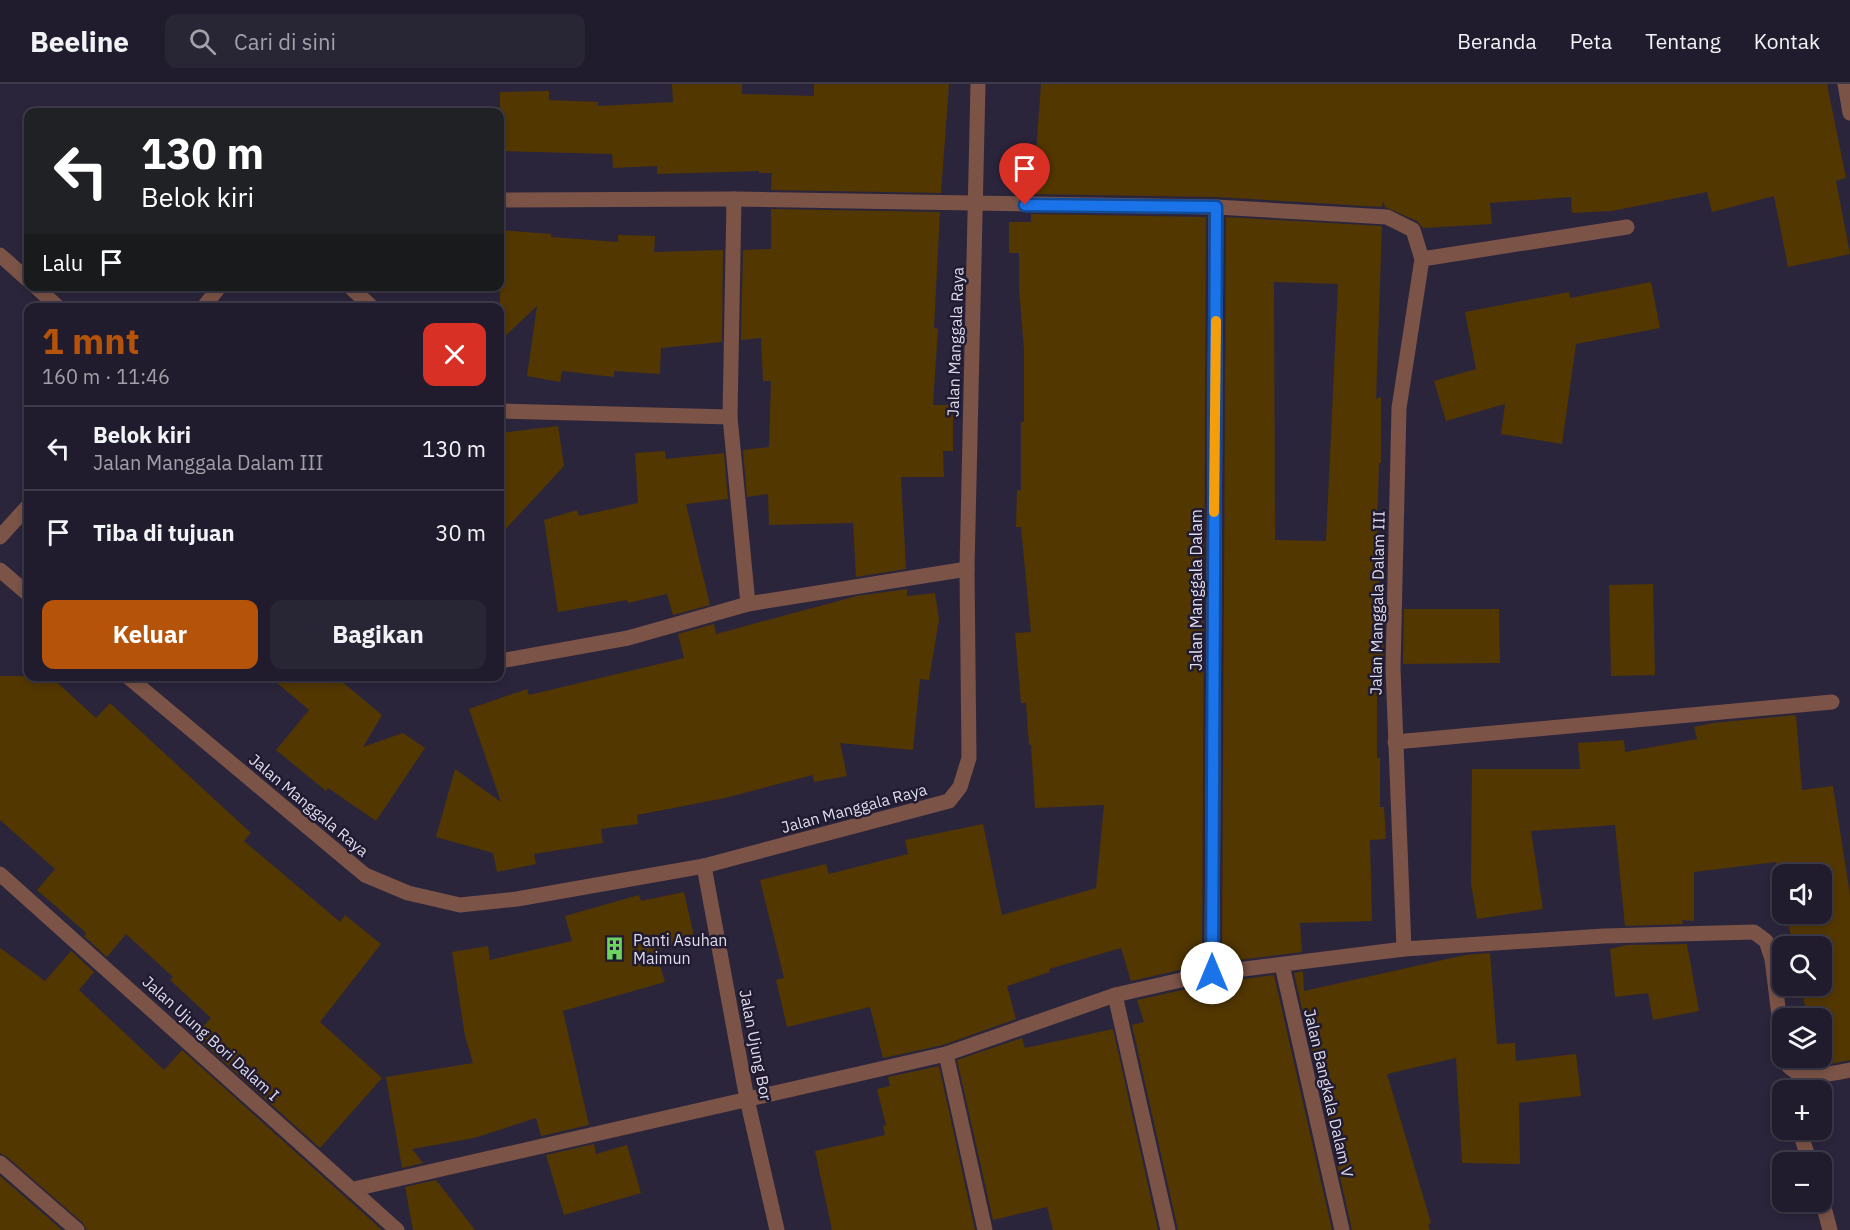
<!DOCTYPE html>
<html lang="id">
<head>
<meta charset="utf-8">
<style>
	body { margin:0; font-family:"IBM Plex Sans",sans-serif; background:#282535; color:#f1f3f6; height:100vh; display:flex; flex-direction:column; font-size:22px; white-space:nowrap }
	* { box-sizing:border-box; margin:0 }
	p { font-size:20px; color:#a2a1aa }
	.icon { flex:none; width:33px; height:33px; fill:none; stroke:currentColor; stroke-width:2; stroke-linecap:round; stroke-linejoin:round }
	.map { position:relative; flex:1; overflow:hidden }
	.drawer { position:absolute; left:24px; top:219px; width:480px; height:378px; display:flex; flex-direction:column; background:#201c2d; border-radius:12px; box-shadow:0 3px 9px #0003,0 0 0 2px #3d3a49 }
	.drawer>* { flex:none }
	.banner { position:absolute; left:24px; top:24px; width:480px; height:183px; border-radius:12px; box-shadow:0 3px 9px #0003,0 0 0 2px #3d3a49; background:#202124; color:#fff; overflow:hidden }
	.buttons { position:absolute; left:1772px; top:780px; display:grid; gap:12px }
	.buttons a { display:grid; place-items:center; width:60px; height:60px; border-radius:12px; background:#201c2d; box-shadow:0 3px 9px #0003,0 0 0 2px #3d3a49; font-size:30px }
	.pin { position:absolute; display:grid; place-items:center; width:51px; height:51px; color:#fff; margin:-62px -26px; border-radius:50% 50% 50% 0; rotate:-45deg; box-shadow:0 0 6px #0007 }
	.pin .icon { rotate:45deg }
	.me { position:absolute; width:66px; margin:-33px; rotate:0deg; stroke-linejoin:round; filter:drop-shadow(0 0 4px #0008) }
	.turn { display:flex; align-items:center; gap:21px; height:126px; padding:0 18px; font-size:27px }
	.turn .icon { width:78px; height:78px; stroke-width:2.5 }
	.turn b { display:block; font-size:42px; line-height:51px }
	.then { display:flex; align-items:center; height:57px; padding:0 18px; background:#0003; gap:12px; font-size:22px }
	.round { display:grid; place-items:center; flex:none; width:63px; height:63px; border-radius:12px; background:#282535 }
	.head { display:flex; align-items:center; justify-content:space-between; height:102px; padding:0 18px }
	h1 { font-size:36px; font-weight:800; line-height:45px; color:#b45309 }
	.cta { display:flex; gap:12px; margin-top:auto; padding:12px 18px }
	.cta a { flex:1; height:69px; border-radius:12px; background:#b45309; color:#fff; font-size:24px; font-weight:800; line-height:69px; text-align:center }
	.cta a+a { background:#282535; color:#f1f3f6 }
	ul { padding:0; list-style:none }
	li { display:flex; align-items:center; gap:18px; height:84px; padding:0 18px; border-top:2px solid #3d3a49 }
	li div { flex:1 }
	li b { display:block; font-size:22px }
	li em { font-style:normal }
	header { display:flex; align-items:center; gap:36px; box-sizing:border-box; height:84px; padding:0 30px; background:#201c2d; border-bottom:2px solid #3d3a49 }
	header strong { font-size:28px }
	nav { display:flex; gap:33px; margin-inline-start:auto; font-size:21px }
	.search { width:420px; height:54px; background:#282535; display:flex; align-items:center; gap:15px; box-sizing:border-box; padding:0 21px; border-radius:12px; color:#a2a1aa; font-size:22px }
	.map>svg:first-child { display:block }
	.building { fill:#523700; fill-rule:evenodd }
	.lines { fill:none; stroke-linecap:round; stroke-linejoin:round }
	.minor { stroke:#7b5347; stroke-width:15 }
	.route-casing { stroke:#114b97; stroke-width:15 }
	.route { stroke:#1a73e8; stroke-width:10 }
	.slow { stroke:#f59e0b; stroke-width:10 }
	.labels { text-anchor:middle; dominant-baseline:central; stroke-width:5; stroke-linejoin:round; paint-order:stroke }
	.street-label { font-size:16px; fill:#dedbea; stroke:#211b32 }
	.poi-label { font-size:16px; fill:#dedbea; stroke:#211b32; text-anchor:start }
</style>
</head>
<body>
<header>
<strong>Beeline</strong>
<div class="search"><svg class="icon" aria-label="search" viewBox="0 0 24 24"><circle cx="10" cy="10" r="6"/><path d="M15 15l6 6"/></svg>Cari di sini</div>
<nav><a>Beranda</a><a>Peta</a><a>Tentang</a><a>Kontak</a></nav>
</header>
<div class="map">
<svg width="1850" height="1146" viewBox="0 0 1850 1146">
	<rect width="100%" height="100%" fill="#2b253c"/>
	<g class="building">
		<path d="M672,0H742V10L814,12V0H949L941,109L771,106L772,89H759V87L657,90V82L613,84L612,70L500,67V8L549,7V16L598,18V22L673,18Z"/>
		<path d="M1041,0H1827L1846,94L1836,97L1850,170L1788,183L1774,112L1712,128L1707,108L1612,127L1572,129L1571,113L1490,119L1492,140L1423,144L1417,137L1385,123L1383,117L1382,123L1216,113L1033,110Z"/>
		<path d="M771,125L940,128L934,244L938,245L933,321H953V367H943L944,393H901L906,485L856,493L853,439L769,441L768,410L747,413L743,366L769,363L771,297H763L761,254L741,256L743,166L771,165Z"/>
		<path d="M1031,130L1206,133L1202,881L1131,897L1121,864L1049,885L1050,888L1007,902L1016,935L943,961L883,974L870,923L787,943L776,896L784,894L760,796L826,780L829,790L908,770L905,756L983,740L1002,831L1096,804L1104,721L1035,724L1031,661H1029L1026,619H1021L1015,549L1031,548L1021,443H1016L1017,406H1021V338H1024V266L1019,204V169H1009V138H1031Z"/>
		<path d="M1226,133L1382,142L1376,315L1381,313V379H1379L1376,486H1380L1378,526H1385L1383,580H1377V674H1380V723H1384L1386,755L1370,756L1372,837L1300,839L1302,868L1222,878ZM1274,198L1338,200L1326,457L1275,456Z"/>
		<path d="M500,146L551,150V153L618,158V151L655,152L654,168L723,166L722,258L661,264L660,290L614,287V293L562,287L560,298L527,292L537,222L500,257Z"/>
		<path d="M1651,198L1660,244L1576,260L1562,360L1501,350L1505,320L1446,337L1434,297L1476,285L1465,228L1569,208L1570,214Z"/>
		<path d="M558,342L564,382L500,451V349Z"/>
		<path d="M665,367L666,375L724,369L728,415L686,420L710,521L673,531L667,510L628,519L627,516L558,528L544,436L577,426L579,432L638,419L635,369Z"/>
		<path d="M1653,500L1655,591L1611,592L1609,501Z"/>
		<path d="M907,505V512L935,509L939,535L929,596L920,595L913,666L840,659L847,692L814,698L813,691L725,714L637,731L638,740L601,745L603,759L534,770L536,780L497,788L493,769L436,753L455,685L501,718L469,625L527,605L529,611L684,574L678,550L714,540L716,550L857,512Z"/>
		<path d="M1404,525H1499L1500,579L1403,580Z"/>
		<path d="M0,592H50L96,634L110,619L251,749L244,757L340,838L345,831L381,860L320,938L382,994L320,1064L195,952L211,934L170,896L173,893L126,850L107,873L84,852L86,850L83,846L37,806L55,785L0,736Z"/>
		<path d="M269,592H335L382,631L363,663L403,649L425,664L376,737L328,704L326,707L276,666L309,626Z"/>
		<path d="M1796,631L1802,706L1833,702L1850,811V976L1831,980L1817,926L1806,927L1801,902H1821V862H1793L1786,830H1821V790H1782V807L1776,778L1694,788V837L1682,836L1683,840L1625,842L1615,741L1531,747L1543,825L1477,835L1471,800L1472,685H1580L1578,659L1624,656L1625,668L1697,655L1694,643L1713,639Z"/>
		<path d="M684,808L695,857L655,866L665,898L563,927L589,1041L541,1052L536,1034L474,1054L412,1065L423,1079L402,1084L386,993L473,979L465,952L452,868L488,862L490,876L572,857L565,832L639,811L641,817Z"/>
		<path d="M1687,860L1699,927L1653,936L1648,909L1615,913L1610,865L1627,861Z"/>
		<path d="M0,864L45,897L71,867L94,888L79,906L164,986L182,966L382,1146H87L83,1139L6,1072L0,1069Z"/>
		<path d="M1490,869L1497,960L1515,959L1516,977L1576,970L1581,1012L1519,1019L1520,1080L1462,1079L1456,974L1387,990L1431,1139L1428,1140L1430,1146H1352L1294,889L1303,887L1304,907L1465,871Z"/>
		<path d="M1274,891L1332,1146H1178L1132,941L1144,938L1137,916L1214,899Z"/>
		<path d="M1113,945L1158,1146H1053L1047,1123L993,1136L957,976L1022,954L1025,964Z"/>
		<path d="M939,982L975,1146H832L815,1067L885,1051L883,1042L886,1041L877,1005L890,1002L888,993Z"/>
		<path d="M594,1060L596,1070L627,1061L641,1109L564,1131L546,1071Z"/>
		<path d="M0,1092L62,1146H0Z"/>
		<path d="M436,1096L475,1146H413L405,1103Z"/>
	</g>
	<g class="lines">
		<g class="minor">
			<path d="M1845,0L1850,29"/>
			<path d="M500,116L734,115L1216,123L1387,133L1413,146L1422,175L1399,324L1393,584L1404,865"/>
			<path d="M0,171L28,196"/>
			<path d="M1422,175L1627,143"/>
			<path d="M35,202L59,224"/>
			<path d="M349,202L373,224"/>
			<path d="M203,224L220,202"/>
			<path d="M500,327L730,333L734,115"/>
			<path d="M730,333L748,520"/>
			<path d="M0,453L28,422"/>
			<path d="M0,486L28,510"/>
			<path d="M500,577L628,554L748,520L967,485"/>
			<path d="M127,592L365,791L408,809L460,821L517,815L704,782L949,717L960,703L969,674L967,485L978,0"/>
			<path d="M1395,658L1832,618"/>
			<path d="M704,782L747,1015L777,1146"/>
			<path d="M0,790L397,1146"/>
			<path d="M1282,881L1342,1146"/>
			<path d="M1212,889L1216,123"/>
			<path d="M1115,911L1168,1146"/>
			<path d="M946,970L985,1146"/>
			<path d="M1784,974C1792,999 1831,990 1850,986"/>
			<path d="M1792,1006L1802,990"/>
			<path d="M1799,1046L1810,1078"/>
			<path d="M0,1079L77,1146"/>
			<path d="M354,1105L946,970L1115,911L1212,889L1404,865L1604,852L1754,848L1766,857L1772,875L1782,956"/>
			<path d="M1821,1112L1830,1146"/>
		</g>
	</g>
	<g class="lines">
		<defs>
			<path id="route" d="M1025,121L1216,123L1212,889"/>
		</defs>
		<use href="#route" class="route-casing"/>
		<use href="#route" class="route"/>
		<path class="slow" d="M1214,428L1216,237"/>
	</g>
	<defs>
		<symbol id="building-bare" viewBox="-9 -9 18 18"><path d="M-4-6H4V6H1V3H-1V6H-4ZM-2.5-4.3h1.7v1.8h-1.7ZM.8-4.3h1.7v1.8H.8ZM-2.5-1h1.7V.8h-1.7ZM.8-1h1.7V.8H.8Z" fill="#6dd361" stroke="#211b32" stroke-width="2.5" paint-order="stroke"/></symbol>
	</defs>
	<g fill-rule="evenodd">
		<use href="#building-bare" x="598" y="848" width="33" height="33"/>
	</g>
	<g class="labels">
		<g class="street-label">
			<text transform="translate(955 258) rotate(-88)">Jalan Manggala Raya</text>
			<text transform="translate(1196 506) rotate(-90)">Jalan Manggala Dalam</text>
			<text transform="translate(1377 519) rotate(-89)">Jalan Manggala Dalam III</text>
			<text transform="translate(309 721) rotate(40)">Jalan Manggala Raya</text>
			<text transform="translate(854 724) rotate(-15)">Jalan Manggala Raya</text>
			<text transform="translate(211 954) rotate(42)">Jalan Ujung Bori Dalam I</text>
			<text transform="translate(756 961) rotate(79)">Jalan Ujung Bor</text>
			<text transform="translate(1329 1009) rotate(77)">Jalan Bangkala Dalam V</text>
		</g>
		<g class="poi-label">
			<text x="633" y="856">Panti Asuhan<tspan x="633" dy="18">Maimun</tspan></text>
		</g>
	</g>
</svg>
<div class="buttons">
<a><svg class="icon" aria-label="sound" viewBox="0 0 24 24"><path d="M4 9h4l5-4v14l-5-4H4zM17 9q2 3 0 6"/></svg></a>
<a><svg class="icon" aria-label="search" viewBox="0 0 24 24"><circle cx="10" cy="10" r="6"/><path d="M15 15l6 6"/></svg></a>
<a><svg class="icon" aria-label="layers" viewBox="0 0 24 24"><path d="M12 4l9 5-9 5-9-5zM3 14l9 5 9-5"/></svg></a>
<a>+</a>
<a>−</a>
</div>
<div class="pin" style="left:1025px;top:121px;background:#d93025"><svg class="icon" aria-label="arrive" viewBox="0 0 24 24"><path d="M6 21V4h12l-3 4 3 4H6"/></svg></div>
<svg class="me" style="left:1212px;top:889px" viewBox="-20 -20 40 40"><circle r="19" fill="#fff"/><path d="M0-13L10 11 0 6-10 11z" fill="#1a73e8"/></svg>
<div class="banner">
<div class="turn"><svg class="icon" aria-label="left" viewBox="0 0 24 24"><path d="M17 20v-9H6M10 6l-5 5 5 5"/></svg><div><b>130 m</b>Belok kiri</div></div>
<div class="then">Lalu<svg class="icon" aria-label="arrive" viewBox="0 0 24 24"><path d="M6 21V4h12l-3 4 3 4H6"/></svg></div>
</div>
<section class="drawer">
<div class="head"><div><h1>1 mnt</h1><p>160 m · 11:46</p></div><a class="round" style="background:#d93025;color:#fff"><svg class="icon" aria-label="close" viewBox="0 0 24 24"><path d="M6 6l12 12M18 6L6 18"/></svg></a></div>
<ul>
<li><svg class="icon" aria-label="left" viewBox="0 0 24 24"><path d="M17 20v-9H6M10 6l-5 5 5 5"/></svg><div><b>Belok kiri</b><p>Jalan Manggala Dalam III</p></div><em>130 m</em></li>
<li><svg class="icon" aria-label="arrive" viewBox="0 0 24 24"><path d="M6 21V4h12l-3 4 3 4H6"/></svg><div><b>Tiba di tujuan</b></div><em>30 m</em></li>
</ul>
<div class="cta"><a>Keluar</a><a>Bagikan</a></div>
</section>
</div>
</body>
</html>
